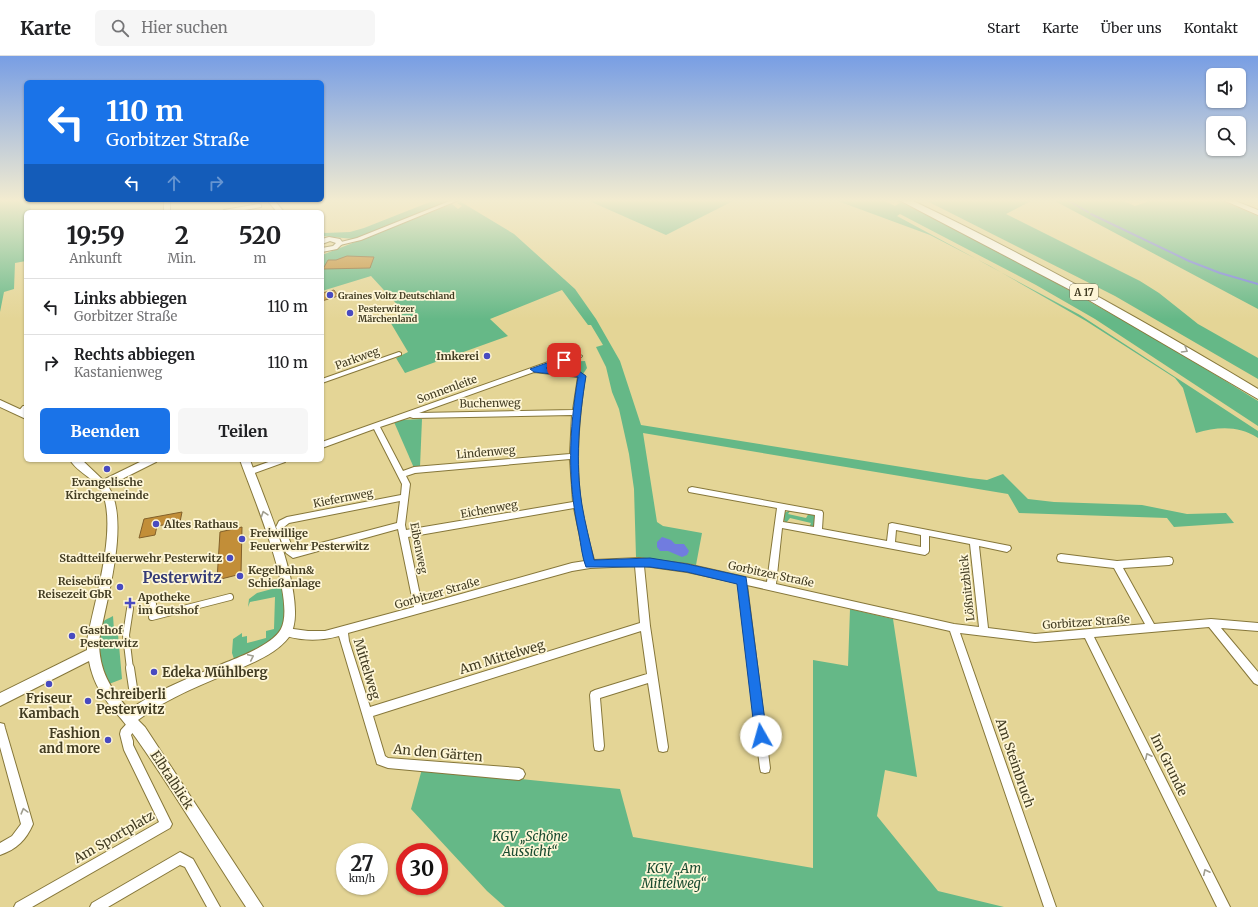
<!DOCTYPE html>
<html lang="de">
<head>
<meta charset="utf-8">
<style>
	body { margin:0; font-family:Merriweather,serif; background:#f6f6f6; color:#202124; height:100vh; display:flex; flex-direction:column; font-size:15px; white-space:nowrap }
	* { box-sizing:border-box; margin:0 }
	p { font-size:13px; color:#757577 }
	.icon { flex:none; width:22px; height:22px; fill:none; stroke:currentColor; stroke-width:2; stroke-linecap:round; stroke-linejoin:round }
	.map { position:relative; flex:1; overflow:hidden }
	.side { position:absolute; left:24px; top:154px; width:300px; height:252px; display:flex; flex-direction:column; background:#fff; border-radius:6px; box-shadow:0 1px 3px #0004 }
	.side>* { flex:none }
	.top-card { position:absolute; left:24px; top:24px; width:300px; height:122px; border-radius:6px; box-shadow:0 1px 3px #0004; background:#1a73e8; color:#fff; overflow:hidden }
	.controls { position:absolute; left:1206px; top:12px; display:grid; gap:8px }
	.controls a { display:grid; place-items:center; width:40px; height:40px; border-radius:6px; background:#fff; box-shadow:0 1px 3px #0004; font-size:20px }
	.speed { position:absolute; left:336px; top:787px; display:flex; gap:8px; font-size:20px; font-weight:700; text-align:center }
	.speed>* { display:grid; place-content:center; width:52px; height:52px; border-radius:50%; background:#fff; box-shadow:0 1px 3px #0004; line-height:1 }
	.speed small { font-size:10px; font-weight:400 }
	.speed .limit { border:6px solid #d22; background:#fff; color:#111 }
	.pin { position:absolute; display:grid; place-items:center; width:34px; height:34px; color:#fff; margin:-17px; border-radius:8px; box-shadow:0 2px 6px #0006 }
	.me { position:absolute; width:44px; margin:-22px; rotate:353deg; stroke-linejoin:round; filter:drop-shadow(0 0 3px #0008) }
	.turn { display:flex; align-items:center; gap:14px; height:84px; padding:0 16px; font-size:18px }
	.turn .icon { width:52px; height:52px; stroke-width:2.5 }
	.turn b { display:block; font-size:28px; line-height:34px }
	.lanes { display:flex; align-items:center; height:38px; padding:0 16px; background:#0003; justify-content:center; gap:20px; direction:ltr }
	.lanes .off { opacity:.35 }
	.eta { display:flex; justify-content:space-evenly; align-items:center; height:68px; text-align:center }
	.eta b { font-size:24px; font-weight:700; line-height:28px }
	.action { display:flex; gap:8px; margin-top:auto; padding:8px 16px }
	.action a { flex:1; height:46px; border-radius:6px; background:#1a73e8; color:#fff; font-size:16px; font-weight:700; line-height:46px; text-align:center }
	.action a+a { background:#f6f6f6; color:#202124 }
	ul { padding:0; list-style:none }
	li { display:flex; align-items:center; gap:12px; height:56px; padding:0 16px; border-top:1px solid #e0e0e0 }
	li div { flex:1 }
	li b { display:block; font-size:15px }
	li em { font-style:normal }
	header { display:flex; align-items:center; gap:24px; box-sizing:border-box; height:56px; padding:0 20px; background:#fff; border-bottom:1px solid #e0e0e0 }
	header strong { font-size:19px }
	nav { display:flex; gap:22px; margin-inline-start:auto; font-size:14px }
	.search { width:280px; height:36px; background:#f6f6f6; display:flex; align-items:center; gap:10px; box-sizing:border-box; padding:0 14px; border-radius:6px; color:#757577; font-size:15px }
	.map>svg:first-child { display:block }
	.green { fill:#65b887 }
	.water { fill:#717cdf }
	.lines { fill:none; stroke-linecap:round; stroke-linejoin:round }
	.stream { stroke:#717cdf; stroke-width:2 }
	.building { fill:#c28e38; stroke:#82602a }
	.pedestrian-far1-casing { stroke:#86773a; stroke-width:8 }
	.pedestrian-casing { stroke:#86773a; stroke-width:10 }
	.minor-casing { stroke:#86773a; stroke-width:2 }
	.tertiary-casing { stroke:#86773a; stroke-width:2 }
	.secondary-casing { stroke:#86773a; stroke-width:2 }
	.motorway-casing { stroke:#86773a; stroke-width:2 }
	.pedestrian-far1 { stroke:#fff; stroke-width:6 }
	.pedestrian { stroke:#fff; stroke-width:8 }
	.minor { fill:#fff; fill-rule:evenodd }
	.tertiary { fill:#fff; fill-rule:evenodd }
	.secondary { fill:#fff; fill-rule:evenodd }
	.motorway { fill:#fff; fill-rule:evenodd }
	.oneway { stroke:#a09e90 }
	.route { fill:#1a73e8; stroke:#114b97 }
	.poi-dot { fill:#484ac0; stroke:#fef6d7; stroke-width:1.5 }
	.labels { text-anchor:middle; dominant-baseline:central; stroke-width:3.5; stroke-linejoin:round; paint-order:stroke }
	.far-poi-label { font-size:9px; font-weight:bold; fill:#423c22; stroke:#fef6d7; text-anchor:start }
	.shield { fill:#fef6d7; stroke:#7a7458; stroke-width:1 }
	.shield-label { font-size:10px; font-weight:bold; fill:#423c22 }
	.poi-label { font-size:11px; font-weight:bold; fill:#423c22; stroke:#fef6d7; text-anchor:start }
	.street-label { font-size:11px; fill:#423c22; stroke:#fef6d7 }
	.near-street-label { font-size:13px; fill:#423c22; stroke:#fef6d7 }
	.near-poi-label { font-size:13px; font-weight:bold; fill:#423c22; stroke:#fef6d7; text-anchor:start }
	.near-park-label { font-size:13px; font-style:italic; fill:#194b30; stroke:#fef6d7 }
	.district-label { font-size:15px; font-weight:bold; fill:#353b76; stroke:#fef6d7 }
</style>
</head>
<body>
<header>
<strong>Karte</strong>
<div class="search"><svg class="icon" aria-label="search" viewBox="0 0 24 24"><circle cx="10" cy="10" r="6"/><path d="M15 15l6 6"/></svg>Hier suchen</div>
<nav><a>Start</a><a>Karte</a><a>Über uns</a><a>Kontakt</a></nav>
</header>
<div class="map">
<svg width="1258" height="851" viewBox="0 0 1258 851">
	<rect width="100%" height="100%" fill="#e4d596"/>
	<g class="green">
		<path d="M0,144H29L31,156H26V205L15,207L14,233L4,236L0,256Z"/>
		<path d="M435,144H451L354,183L322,180V175L325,177L350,176L364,172Z"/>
		<path d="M458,144H464L461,146L514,178L575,233L596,263L620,305L641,369L970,422L987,424L1003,418L1028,443L1054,446L1142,449L1187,458L1226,457L1234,467L1174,471L1167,462L1019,457L1008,438L643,377L657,466L663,470L702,477L696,509L636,501L634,433L629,398L619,353L612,336L606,311L596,291L603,289L591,269H588L562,234L490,263L508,280L405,317L396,302L408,296L389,264L405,257L371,220L322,235V199L452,148L458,153L462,150L457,147L460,146Z"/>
		<path d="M587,144H735L666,179Z"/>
		<path d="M835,144H883L895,150L900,147L894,144H896C1021,205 1140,272 1258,345V370L1095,263L1036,229L900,158L897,160L1080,259L1258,375V382C1238,369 1217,371 1196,377L1183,332L1175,322L1086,265L990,210L930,179Z"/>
		<path d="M925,144H1033L1006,158L1140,225L1159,237L1198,268L1258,302V323L1115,240Z"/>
		<path d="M1053,144H1121L1135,150L1152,144H1220L1258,160V253Z"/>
		<path d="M585,305L587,312L583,318L575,315L544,314L563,306Z"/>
		<path d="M422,363L420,411L414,412L394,366L401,364Z"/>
		<path d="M791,454L788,458L806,462L809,457L814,459L816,468L814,470L809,471L811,467L790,462L786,467L783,463L784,457Z"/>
		<path d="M283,530C283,542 287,557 284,568C278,587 253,595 237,603H234L232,597L233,583L242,577V581L247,580V587L266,582V575L274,573L275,541L250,546L248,551L249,543L257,537Z"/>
		<path d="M850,553L893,563L917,721L885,714L877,760L938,835L1004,851H505L487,835L411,753L422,713L620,733L633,781L813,812V604L848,610Z"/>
		<path d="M113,560L114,574L124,570V575L118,578L122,623L109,628C103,614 93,584 100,569C103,564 108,563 113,560Z"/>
	</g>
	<path class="water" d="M662,481L671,484L675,488H684L689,495L687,499L682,501L668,495H660L657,491V486Z"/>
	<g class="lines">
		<g class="stream">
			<path d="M1067,144L1088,156"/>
			<path d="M1091,158L1189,205L1220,217L1258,228"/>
		</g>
	</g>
	<g class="building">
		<path d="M347,200L374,201L370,212L323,213L328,204H336Z"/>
		<path d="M334,234L338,240L322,245V237Z"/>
		<path d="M182,456L180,466L157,470L155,479L139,482L144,463Z"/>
		<path d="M242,471L241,518L217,524L220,476Z"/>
	</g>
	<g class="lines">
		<defs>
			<g id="pedestrian-far1">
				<path d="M153,548L152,561L230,541"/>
				<path d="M130,553L126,579L130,613"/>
			</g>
			<path id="pedestrian" d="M130,612L133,632"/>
			<g id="minor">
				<path d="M452,144H459L361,184L340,189L337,187L357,182Z"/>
				<path d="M259,148L261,149V151L233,156H221L224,154Z"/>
				<path d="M399,296L401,297V299L322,327V323Z"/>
				<path d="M579,298L582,300L581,301L544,313L579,316L585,320C579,362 575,405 581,448C584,467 589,486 594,504L639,502L687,508L767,526L777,452L689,436L688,434L689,432L692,431L822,455L823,457L822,473L887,485L889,468L892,467L1010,490L1011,492L1010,494L1007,496L979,490L988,572L1035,578L1145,568L1114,512L1061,506L1058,505L1057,502L1058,499L1061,498L1117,505L1169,501L1172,502L1173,505L1172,508L1169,509L1123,512L1154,568L1211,563L1258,567V575L1221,572L1258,616V629L1254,627L1209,571L1094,581L1230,851H1217L1085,582L1035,586L960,577L1056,851H1044L950,575L747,529L770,712L769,716L765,717L761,716L760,712L738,527L687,516L644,510L650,570L668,691L667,695L663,696L659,695L658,691L648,627L600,642L604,690L603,694L599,695L595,694L594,690L590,639L591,636L595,634L647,618L641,575L373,660L385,700L388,702L519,712L523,714L525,718L523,722L519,724L388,712L377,708L339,580C321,585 304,585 286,580L283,579L281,576L283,573L286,572L308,575H325L414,551L398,473L293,502L286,497L276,471L279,465L287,461L401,439L402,428L374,373L322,392V386L551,305ZM534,316L578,321L573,354L419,357ZM572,359L570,398L414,411L403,415L380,371L410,361L413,362ZM570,403L573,446L406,474L405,469L410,428L406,420L415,417ZM400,445L397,467L294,494L293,493L284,471L289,467ZM574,452L585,505L572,507L422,549L408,481ZM785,454L815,459L814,471L783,466ZM782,472L925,499L928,497L929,495V480L970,488L979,571L954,568L776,528ZM896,474L921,479V491L895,486ZM635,510L640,567L370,651L349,585L348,577L572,515L590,512Z"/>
				<path d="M23,350H26V356L24,359H18L17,357Z"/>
				<path d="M274,404H286L285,406L249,419L245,416L246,414Z"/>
				<path d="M134,663L138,664L139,668L131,679L133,685V689L170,764L172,768L170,772L32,851H14L16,847L159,766L124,694L120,678L121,674L130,664Z"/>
				<path d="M0,667L4,668L5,672L33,768C26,784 17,793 0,799V787L12,780L21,768L0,691Z"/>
				<path d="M180,796L193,803L220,851H207L185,811L180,809L108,851H90L92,847Z"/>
			</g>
			<g id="tertiary">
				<rect x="164" y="144" width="6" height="12"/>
				<path d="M267,144H274L284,156H277Z"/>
				<path d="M329,181L340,183L343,187L337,193L322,196V192L333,190L336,187L330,185L322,188V183Z"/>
				<path d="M0,344L26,356V363L0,351Z"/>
				<path d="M70,404H82L103,424L144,404H158L156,406L108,430C131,464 106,545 99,585C99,615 110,632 129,654C158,633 194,620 227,606C242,600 273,588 281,573C297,542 252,438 240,404H250C263,440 312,549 289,581C278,596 257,605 241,612C206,627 168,641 138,664L145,671L263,851H246C209,795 175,737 136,682C117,654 96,642 89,605L0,650V637L87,594V585C94,546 118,472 102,436C96,423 78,417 70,404Z"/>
			</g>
			<path id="secondary" d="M1223,144H1233L1258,154V159Z"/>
			<path id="motorway" d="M899,144H911C1030,201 1145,265 1258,333V343L1080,239Z"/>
		</defs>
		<use href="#pedestrian-far1" class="pedestrian-far1-casing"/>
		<use href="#pedestrian" class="pedestrian-casing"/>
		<use href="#minor" class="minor-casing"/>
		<use href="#tertiary" class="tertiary-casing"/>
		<use href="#secondary" class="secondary-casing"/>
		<use href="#motorway" class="motorway-casing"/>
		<use href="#pedestrian-far1" class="pedestrian-far1"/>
		<use href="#pedestrian" class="pedestrian"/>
		<use href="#minor" class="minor"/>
		<use href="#tertiary" class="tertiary"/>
		<use href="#secondary" class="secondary"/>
		<use href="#motorway" class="motorway"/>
	</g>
	<defs><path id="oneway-chevron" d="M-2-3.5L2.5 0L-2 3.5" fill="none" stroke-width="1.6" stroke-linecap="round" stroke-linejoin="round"/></defs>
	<g class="oneway">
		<use href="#oneway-chevron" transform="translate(1185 294) rotate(31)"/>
		<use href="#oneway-chevron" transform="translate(264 458) rotate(-108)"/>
		<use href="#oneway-chevron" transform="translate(251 601) rotate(-25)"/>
		<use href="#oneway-chevron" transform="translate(1148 700) rotate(-116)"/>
		<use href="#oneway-chevron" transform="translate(24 755) rotate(-105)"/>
		<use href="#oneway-chevron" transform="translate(1206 816) rotate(-116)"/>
	</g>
	<linearGradient id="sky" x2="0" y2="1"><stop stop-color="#789ee4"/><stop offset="0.55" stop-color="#f3ecd0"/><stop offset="1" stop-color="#f3ecd0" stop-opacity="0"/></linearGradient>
	<rect width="1258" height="263" fill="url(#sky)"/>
	<path class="route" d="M564,301L567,302V305L546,312L579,315L586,320C579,362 575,406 582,449C585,467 590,486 594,504L650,502L687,508L746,521L767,680L765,685L761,686L757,685L755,680L737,528L687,516L650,511H586C582,501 581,489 579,478C567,424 569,375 578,321L534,316L530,313Z"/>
	<g class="poi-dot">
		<circle cx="330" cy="239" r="4"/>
		<circle cx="350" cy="257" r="4"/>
		<circle cx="487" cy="300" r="4"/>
		<circle cx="107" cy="413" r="4"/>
		<circle cx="156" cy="468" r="4"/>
		<circle cx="242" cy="483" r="4"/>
		<circle cx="230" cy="502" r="4"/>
		<circle cx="240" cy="520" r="4"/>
		<circle cx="120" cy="531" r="4"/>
		<path d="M128 541h4v4h4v4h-4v4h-4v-4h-4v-4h4z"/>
		<circle cx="72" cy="580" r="4"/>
		<circle cx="154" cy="616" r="4"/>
		<circle cx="49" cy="628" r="4"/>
		<circle cx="88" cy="645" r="4"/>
		<circle cx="108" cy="684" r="4"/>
	</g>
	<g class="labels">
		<g class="far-poi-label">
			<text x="338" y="239">Graines Voltz Deutschland</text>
			<text x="358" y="252">Pesterwitzer<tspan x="358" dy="10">Märchenland</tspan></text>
		</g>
		<rect class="shield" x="1070" y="228" width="28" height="16" rx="3"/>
		<g class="shield-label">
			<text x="1084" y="236">A 17</text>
		</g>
		<g class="poi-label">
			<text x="479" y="300" text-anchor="end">Imkerei</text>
			<text x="107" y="426" text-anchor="middle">Evangelische<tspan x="107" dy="13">Kirchgemeinde</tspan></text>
			<text x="164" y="468">Altes Rathaus</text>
			<text x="250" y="477">Freiwillige<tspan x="250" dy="13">Feuerwehr Pesterwitz</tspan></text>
			<text x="222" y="502" text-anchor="end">Stadtteilfeuerwehr Pesterwitz</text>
			<text x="248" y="514">Kegelbahn&amp;<tspan x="248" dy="13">Schießanlage</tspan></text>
			<text x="112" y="525" text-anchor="end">Reisebüro<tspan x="112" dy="13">Reisezeit GbR</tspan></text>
			<text x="138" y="541">Apotheke<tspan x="138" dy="13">im Gutshof</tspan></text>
			<text x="80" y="574">Gasthof<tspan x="80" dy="13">Pesterwitz</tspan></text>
		</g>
		<g class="street-label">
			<text transform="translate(357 302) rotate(-20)">Parkweg</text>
			<text transform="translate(447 333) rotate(-20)">Sonnenleite</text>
			<text transform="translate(490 347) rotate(-1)">Buchenweg</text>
			<text transform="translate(486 396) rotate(-5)">Lindenweg</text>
			<text transform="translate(343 442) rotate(-11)">Kiefernweg</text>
			<text transform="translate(489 453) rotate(-10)">Eichenweg</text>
			<text transform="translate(419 492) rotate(79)">Eibenweg</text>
			<text transform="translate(771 518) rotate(12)">Gorbitzer Straße</text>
			<text transform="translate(967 532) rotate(-96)">Lößnitzblick</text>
			<text transform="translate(437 537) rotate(-16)">Gorbitzer Straße</text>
			<text transform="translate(1086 566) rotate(-4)">Gorbitzer Straße</text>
		</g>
		<g class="near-street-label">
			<text transform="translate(502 601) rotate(-17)">Am Mittelweg</text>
			<text transform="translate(367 613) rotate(73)">Mittelweg</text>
			<text transform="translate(438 697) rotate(5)">An den Gärten</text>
			<text transform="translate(1015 707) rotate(71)">Am Steinbruch</text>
			<text transform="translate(1169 709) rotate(64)">Im Grunde</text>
			<text transform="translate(172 724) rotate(57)">Elbtalblick</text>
			<text transform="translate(114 781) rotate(-30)">Am Sportplatz</text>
		</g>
		<g class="near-poi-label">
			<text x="162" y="616">Edeka Mühlberg</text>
			<text x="96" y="638">Schreiberli<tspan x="96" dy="15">Pesterwitz</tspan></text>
			<text x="49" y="642" text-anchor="middle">Friseur<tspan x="49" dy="15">Kambach</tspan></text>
			<text x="100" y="677" text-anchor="end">Fashion<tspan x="100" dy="15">and more</tspan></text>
		</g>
		<g class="near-park-label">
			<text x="530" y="780">KGV „Schöne<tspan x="530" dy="15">Aussicht“</tspan></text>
			<text x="674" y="812">KGV „Am<tspan x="674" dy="15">Mittelweg“</tspan></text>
		</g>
		<g class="district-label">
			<text x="182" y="521">Pesterwitz</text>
		</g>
	</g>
</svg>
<div class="controls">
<a><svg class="icon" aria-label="sound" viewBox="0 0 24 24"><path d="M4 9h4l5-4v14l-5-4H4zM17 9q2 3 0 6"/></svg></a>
<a><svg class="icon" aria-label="search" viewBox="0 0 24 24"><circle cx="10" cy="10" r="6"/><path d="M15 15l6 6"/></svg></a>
</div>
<div class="speed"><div>27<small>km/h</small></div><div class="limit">30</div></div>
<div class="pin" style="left:564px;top:304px;background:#d93025"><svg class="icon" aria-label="arrive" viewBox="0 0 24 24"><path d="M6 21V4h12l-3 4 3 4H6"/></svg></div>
<svg class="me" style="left:761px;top:680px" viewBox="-20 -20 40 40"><circle r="19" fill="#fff"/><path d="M0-13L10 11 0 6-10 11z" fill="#1a73e8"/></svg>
<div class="top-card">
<div class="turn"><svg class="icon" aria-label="left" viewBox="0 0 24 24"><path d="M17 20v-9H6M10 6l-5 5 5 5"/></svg><div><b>110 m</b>Gorbitzer Straße</div></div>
<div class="lanes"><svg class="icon" aria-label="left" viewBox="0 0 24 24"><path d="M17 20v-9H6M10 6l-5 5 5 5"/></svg><svg class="icon off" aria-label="ahead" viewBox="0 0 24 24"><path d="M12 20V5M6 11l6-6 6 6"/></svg><svg class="icon off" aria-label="right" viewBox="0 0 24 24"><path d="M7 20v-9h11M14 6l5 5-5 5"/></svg></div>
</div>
<section class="side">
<div class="eta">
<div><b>19:59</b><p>Ankunft</p></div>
<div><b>2</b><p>Min.</p></div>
<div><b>520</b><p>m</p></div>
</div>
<ul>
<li><svg class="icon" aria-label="left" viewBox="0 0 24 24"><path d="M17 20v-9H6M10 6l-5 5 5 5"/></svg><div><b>Links abbiegen</b><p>Gorbitzer Straße</p></div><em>110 m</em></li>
<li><svg class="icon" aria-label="right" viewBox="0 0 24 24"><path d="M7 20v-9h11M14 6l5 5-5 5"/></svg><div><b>Rechts abbiegen</b><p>Kastanienweg</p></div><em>110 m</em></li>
</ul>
<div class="action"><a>Beenden</a><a>Teilen</a></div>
</section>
</div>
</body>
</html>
